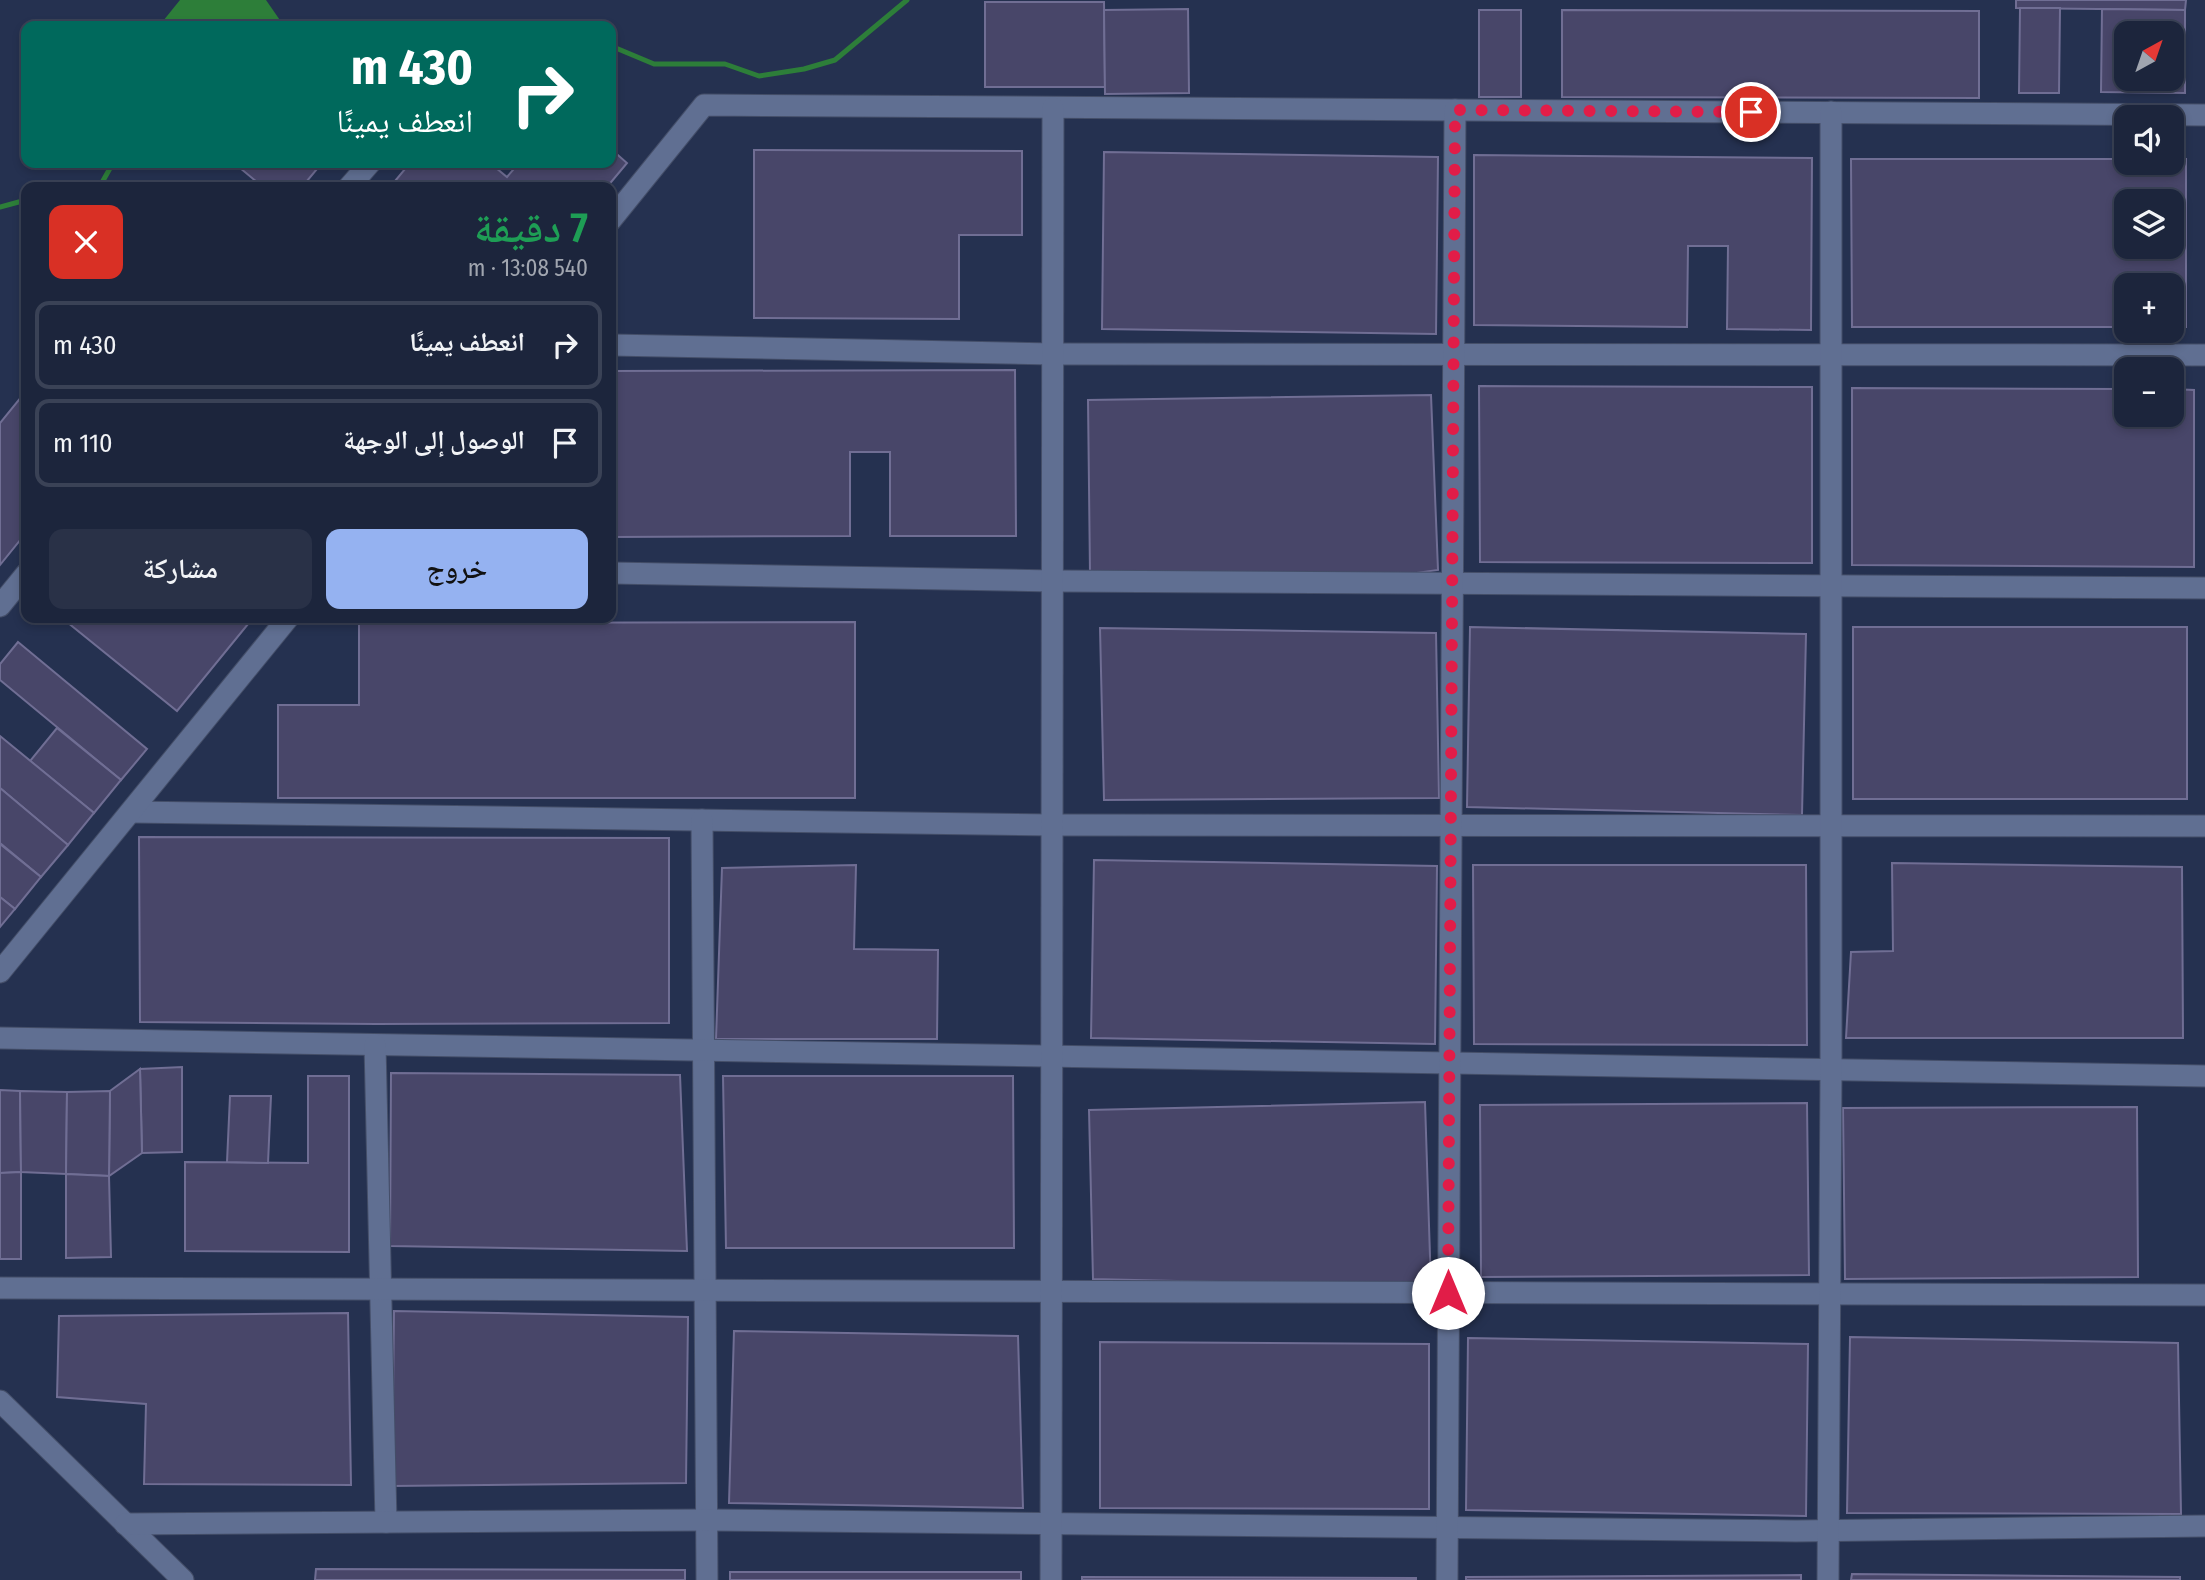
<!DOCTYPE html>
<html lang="ar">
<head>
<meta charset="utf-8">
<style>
	body { margin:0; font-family:"Fira Sans Condensed","Noto Naskh Arabic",sans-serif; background:#293147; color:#f1f3f6; direction:rtl; height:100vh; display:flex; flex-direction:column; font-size:26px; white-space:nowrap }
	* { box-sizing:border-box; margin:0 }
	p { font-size:23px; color:#a0a5af }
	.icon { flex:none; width:38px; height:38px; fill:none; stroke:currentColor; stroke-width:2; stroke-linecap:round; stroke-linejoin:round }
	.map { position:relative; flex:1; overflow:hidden; direction:ltr }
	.drawer { position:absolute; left:21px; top:182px; width:595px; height:441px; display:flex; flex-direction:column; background:#1c253c; border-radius:14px; box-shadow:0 4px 10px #0003,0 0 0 2px #3a4256; direction:rtl }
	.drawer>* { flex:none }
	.guide { position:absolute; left:21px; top:21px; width:595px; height:147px; border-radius:14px; box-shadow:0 4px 10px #0003,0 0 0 2px #3a4256; direction:rtl; background:#00695c; color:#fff; overflow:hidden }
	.needle { width:46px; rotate:40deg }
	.fabs { position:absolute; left:2114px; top:21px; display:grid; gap:14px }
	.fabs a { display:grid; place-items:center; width:70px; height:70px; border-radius:14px; background:#1c253c; box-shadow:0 4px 10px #0003,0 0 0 2px #3a4256; font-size:35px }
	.pin { position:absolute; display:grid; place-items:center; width:60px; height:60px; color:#fff; margin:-30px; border:4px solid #fff; border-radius:50%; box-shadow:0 2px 7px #0007 }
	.me { position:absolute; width:77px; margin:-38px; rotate:0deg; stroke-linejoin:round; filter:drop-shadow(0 0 5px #0008) }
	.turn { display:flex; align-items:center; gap:24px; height:147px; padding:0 28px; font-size:32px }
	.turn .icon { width:91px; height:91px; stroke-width:2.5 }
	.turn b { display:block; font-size:49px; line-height:60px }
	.round { display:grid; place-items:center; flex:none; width:74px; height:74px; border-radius:14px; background:#293147 }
	.summary { display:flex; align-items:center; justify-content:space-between; height:119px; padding:0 28px }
	h1 { font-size:42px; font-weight:600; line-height:52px; color:#1e9e55 }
	.button { display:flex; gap:14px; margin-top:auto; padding:14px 28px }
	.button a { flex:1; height:80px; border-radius:14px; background:#95b2f1; color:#111; font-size:28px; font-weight:600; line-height:80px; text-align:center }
	.button a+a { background:#293147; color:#f1f3f6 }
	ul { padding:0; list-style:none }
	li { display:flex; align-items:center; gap:21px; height:88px; margin:0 14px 10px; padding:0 14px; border:4px solid #3a4256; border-radius:14px }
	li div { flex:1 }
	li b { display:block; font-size:26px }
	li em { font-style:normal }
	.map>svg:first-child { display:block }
	.water { fill:#2d7e39 }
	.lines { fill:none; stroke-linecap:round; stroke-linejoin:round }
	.stream { stroke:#2d7e39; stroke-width:5 }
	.building { fill:#484669; stroke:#706e94; stroke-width:2; fill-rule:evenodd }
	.minor-casing { stroke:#444e68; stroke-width:23 }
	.minor { stroke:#606f92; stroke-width:21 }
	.route { stroke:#e11d48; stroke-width:12; stroke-dasharray:0 21.6 }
</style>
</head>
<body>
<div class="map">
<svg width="2205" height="1580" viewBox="0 0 2205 1580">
	<rect width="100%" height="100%" fill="#253150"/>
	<path class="water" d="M180,0H266L284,26H161L163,21Z"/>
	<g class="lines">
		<g class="stream">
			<path d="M611,46L654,64H725L759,76L804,69L835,60L907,0"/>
			<path d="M93,187L100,186L113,163"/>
			<path d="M0,207L26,200"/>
		</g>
	</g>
	<g class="building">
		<path d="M2016,0H2186L2185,10L2016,8Z"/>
		<path d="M985,2H1104L1105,87H985Z"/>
		<path d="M2020,8H2060L2059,93H2019Z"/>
		<path d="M1188,9L1189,93L1105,94L1104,10Z"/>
		<path d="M2102,9L2185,10V93L2101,92ZM2126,33H2172V79H2126Z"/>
		<rect x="1479" y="10" width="42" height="87"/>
		<path d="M1562,10L1979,11V98L1562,97Z"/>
		<path d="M611,149L627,163L607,187H390L410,163H490L507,177L519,163H611Z"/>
		<path d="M754,150L1022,151V235H959V319L754,318Z"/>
		<path d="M1104,152L1438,157L1436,334L1102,329Z"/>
		<path d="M1474,155L1812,158L1811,330L1727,329L1728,246H1688L1687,327L1474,325Z"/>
		<path d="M1851,159H2126V163H2172V159H2186V327H2172V285H2126V327H1852ZM2126,201H2172V247H2126Z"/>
		<path d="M234,163H322L302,187H263Z"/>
		<path d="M1015,370L1016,536H890V452H850V536L611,537V371Z"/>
		<path d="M1479,386L1812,387V563L1480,562Z"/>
		<path d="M1852,388L2126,389V415H2172V389L2194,390V567L1852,565Z"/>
		<path d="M26,391V533L0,565V423Z"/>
		<path d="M1431,395L1438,570L1388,577L1090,573L1088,400Z"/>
		<path d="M62,618H253L177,711Z"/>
		<path d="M855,622V798H278V705H359V623Z"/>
		<path d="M1470,627L1806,634L1802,815L1467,807Z"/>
		<rect x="1853" y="627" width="334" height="172"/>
		<path d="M1100,628L1436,633L1439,798L1104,800Z"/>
		<path d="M18,642L147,749L121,780L0,680V664Z"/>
		<path d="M57,728L121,780L94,813L30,761Z"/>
		<path d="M0,736L94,813L68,845L0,788Z"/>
		<path d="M0,788L68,845L41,877L0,843Z"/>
		<path d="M139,837L669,838V1023L376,1024L140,1022Z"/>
		<path d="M0,844L41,877L15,909L0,897Z"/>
		<path d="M1094,860L1437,866L1435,1044L1091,1038Z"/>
		<path d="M1892,863L2182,867L2183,1038H1846L1851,952L1893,951Z"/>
		<path d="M856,865L854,949L938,950L937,1039H716L722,868Z"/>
		<path d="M1473,865H1806L1807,1045L1474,1044Z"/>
		<path d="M0,897L15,909L0,927Z"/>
		<path d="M182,1067V1152L142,1153L140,1069Z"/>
		<path d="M140,1069L142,1153L109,1176L110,1091Z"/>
		<path d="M391,1073L680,1075L687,1251L390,1246Z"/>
		<path d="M308,1076H349V1252L185,1251V1162L308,1163Z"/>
		<path d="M723,1076H1013L1014,1248H726Z"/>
		<path d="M0,1090L20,1091L21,1172L0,1173Z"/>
		<path d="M20,1091L67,1092L66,1174L21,1172Z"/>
		<path d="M110,1091L109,1176L66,1174L67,1092Z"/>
		<path d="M230,1096H271L268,1163L227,1162Z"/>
		<path d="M1425,1102L1431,1287L1093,1279L1089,1110Z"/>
		<path d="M1807,1103L1809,1275L1481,1277L1480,1105Z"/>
		<path d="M2137,1107L2138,1277L1845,1279L1843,1108Z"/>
		<path d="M21,1172V1259H0V1173Z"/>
		<path d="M66,1174L109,1176L111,1257L66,1258Z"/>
		<path d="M394,1311L688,1317L686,1483L392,1486Z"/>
		<path d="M348,1313L351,1485L144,1484L146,1404L57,1397L59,1316Z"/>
		<path d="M734,1331L1018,1336L1023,1508L729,1503Z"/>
		<path d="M1850,1337L2178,1343L2181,1514L1847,1513Z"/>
		<path d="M1468,1338L1808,1344L1806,1516L1466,1510Z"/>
		<path d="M1100,1342L1429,1344V1509L1100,1508Z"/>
		<path d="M316,1569L685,1570V1580H315Z"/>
		<rect x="730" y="1572" width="291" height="8"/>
		<path d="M1852,1574L2180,1577V1580H1851Z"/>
		<path d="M1801,1575V1580H1466V1577Z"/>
		<path d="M1082,1577L1416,1578V1580H1082Z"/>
	</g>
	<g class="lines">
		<defs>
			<g id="minor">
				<path d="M349,187L370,163"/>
				<path d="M611,220L704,105L2205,115"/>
				<path d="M611,345L1053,354L2205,355"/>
				<path d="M611,573L1053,581L2205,588"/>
				<path d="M0,606L26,574"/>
				<path d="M131,812L1052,825L2205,826"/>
				<path d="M702,820L707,1580"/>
				<path d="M0,972L288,618"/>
				<path d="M0,1038L2205,1076"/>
				<path d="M375,1045L386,1522"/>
				<path d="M0,1288L2205,1295"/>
				<path d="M0,1401L183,1580"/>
				<path d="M125,1524L706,1520L1796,1531L2205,1526"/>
				<path d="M1051,1580L1053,108"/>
				<path d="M1447,1580L1455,110"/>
				<path d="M1828,1580L1831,1070V112"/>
			</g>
		</defs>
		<use href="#minor" class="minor-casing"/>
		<use href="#minor" class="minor"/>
	</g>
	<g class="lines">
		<path class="route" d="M1448,1293L1455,110L1751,112"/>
	</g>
</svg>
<div class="fabs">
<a><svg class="needle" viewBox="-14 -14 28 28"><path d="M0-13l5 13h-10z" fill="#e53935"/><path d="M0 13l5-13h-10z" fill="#a0a5af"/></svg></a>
<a><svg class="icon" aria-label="sound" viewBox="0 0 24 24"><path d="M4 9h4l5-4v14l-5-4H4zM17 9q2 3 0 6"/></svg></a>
<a><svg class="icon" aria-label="layers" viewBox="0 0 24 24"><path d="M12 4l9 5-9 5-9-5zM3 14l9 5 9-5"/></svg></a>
<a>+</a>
<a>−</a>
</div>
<div class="pin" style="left:1751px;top:112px;background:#d93025"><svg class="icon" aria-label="arrive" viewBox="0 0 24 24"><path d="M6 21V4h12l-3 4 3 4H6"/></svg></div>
<svg class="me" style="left:1448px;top:1293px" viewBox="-20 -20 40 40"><circle r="19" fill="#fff"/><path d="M0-13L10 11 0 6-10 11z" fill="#e11d48"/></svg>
<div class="guide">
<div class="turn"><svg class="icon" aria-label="right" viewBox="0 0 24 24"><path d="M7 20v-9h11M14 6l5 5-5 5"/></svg><div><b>430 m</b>انعطف يمينًا</div></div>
</div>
<section class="drawer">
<div class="summary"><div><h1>7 دقيقة</h1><p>540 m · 13:08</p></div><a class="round" style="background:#d93025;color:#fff"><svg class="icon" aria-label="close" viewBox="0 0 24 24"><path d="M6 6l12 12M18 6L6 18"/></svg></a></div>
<ul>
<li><svg class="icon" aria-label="right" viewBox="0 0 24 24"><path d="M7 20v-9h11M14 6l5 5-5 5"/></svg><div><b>انعطف يمينًا</b></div><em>430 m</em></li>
<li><svg class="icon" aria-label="arrive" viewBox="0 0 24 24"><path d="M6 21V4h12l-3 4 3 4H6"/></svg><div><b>الوصول إلى الوجهة</b></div><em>110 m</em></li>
</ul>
<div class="button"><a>خروج</a><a>مشاركة</a></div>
</section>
</div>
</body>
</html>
